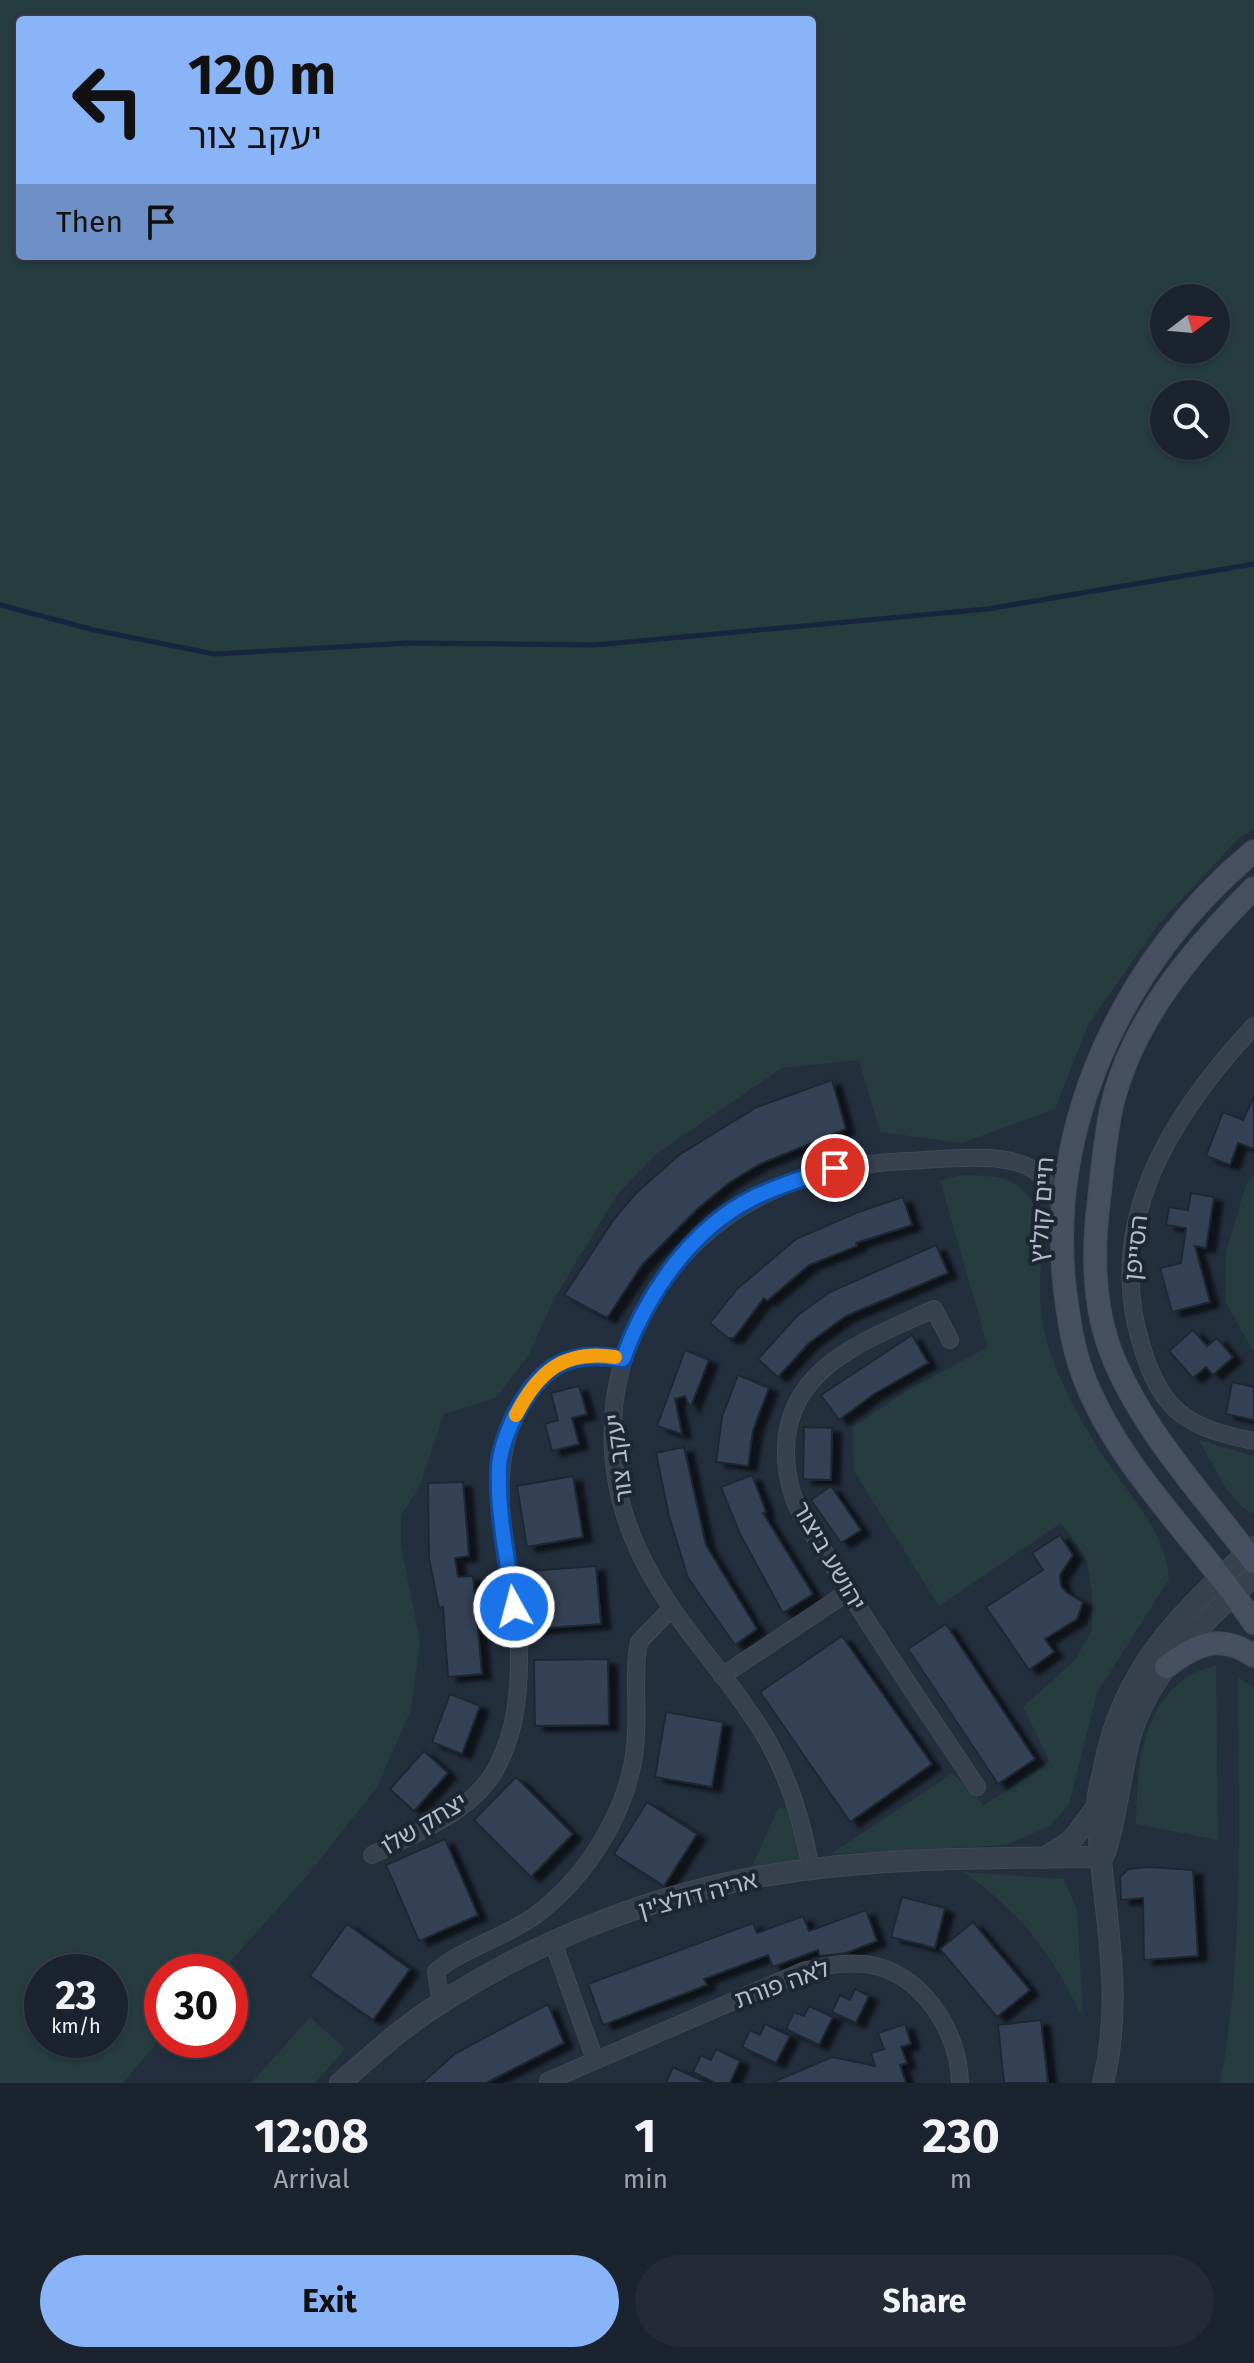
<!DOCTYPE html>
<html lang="en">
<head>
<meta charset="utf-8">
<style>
	body { margin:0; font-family:"Fira Sans","Noto Sans Hebrew",sans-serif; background:#242b36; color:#f1f3f6; height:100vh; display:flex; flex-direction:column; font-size:30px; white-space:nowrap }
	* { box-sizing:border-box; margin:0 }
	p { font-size:26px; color:#a0a4aa }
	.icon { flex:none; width:44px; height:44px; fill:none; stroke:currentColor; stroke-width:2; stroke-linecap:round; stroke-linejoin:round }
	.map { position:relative; height:2083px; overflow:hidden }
	.side { display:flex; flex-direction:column; background:#1b232e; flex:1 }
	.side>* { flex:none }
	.top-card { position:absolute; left:16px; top:16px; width:800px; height:244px; border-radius:8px; box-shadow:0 2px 6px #0004,0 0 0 2px #39404a; background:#8ab4f8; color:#111; overflow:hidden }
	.needle { width:52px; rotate:74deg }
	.buttons { position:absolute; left:1150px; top:284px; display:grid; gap:16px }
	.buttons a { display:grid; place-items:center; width:80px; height:80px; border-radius:50%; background:#1b232e; box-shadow:0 2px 6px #0004,0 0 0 2px #39404a; font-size:40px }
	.speed { position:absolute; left:24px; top:1954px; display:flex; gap:16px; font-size:40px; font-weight:700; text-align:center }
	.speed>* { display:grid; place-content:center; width:104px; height:104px; border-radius:50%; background:#1b232e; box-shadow:0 2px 6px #0004,0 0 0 2px #39404a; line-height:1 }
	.speed small { font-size:20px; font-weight:400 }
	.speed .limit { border:12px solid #d22; background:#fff; color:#111 }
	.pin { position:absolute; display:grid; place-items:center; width:68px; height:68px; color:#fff; margin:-34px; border:4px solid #fff; border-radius:50%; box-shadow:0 2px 8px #0007 }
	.me { position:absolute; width:88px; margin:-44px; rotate:353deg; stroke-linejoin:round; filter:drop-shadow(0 0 6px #0008) }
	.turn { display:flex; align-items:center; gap:28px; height:168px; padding:0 40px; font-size:36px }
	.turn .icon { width:104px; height:104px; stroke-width:2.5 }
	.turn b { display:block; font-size:56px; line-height:68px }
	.then { display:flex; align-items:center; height:76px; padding:0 40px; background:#0003; gap:16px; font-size:30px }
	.eta { display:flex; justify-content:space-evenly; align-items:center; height:136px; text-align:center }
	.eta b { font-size:48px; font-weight:700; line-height:56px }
	.button { display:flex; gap:16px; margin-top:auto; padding:16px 40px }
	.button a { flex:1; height:92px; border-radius:48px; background:#8ab4f8; color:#111; font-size:32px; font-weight:700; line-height:92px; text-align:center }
	.button a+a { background:#242b36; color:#f1f3f6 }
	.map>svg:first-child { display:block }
	.green { fill:#263c3f; fill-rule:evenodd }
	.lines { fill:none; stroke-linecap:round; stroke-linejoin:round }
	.stream { stroke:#17263c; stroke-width:5 }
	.building { fill:#364354; stroke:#1f2835; stroke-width:2; filter:url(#shadow) }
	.minor-casing { stroke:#414a57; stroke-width:18 }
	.tertiary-casing { stroke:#414a57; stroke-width:22 }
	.secondary-casing { stroke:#414a57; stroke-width:24 }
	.minor { stroke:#38414e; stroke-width:16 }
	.tertiary { stroke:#38414e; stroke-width:20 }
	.secondary { stroke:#465061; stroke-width:22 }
	.route-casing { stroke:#114b97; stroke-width:20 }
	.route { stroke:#1a73e8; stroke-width:14 }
	.slow { stroke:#f59e0b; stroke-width:14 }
	.labels { text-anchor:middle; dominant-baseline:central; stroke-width:8; stroke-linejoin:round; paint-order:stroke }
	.street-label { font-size:24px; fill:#b4bcc9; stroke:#1d2633 }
</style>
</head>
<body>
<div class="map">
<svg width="1254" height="2083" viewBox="0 0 1254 2083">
	<defs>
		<filter id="shadow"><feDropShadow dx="9" dy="5" stdDeviation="2" flood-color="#0009"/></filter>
	</defs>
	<rect width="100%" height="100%" fill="#242f3e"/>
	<g class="green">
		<path d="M0,0H1254V829L1238,839L1157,926L1088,1025L1055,1109L962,1143L880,1132L859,1060L782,1068L656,1154L617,1195L555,1297L529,1354L496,1398L444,1414L421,1483L401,1516V1545L420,1642L411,1710L377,1787L311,1871L221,1972H162V2036L123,2083H0ZM20,20H812V256H20ZM1164,298H1216V350H1164ZM1164,394H1216V446H1164ZM42,1972H110V2040H42Z"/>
		<path d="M962,1175C987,1176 1012,1174 1028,1196C1050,1226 1040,1250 1040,1283C1039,1306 1043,1334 1051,1355C1064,1391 1081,1421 1101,1453C1127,1493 1166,1530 1169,1579L1097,1693L1069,1804L1050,1826L1006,1845L831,1854L953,1773L984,1805L1050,1762L1023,1707L1075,1660L1092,1631V1592L1086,1558L1061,1523L939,1606L854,1471L853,1427L908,1390L988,1347L940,1180Z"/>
		<path d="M1254,1177V1350L1253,1351L1226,1303V1252L1246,1185Z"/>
		<path d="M1199,1440L1254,1456V1513C1233,1510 1210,1458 1199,1440Z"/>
		<path d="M1216,1665L1218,1840L1136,1824C1137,1773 1140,1709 1187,1677C1195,1671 1207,1669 1216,1665Z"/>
		<path d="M1238,1677L1254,1688V2083H1220C1245,1957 1238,1807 1238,1677Z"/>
		<path d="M778,1808L788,1809L803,1861L751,1869Z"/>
		<path d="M963,1872L1064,1879L1077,1910L1083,2018C1052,1954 1022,1913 963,1872Z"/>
		<path d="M310,2017L345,2049L315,2083H251Z"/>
	</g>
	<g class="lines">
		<path class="stream" d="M0,605L94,630L214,654L409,643L595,645L987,609L1254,564"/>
	</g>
	<g class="building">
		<path d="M832,1080L846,1129L760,1164L730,1182L696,1210L642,1265L607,1318L564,1295L614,1219L636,1193L679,1155L757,1107Z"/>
		<path d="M1254,1097V1149L1238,1143L1230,1165L1206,1156L1223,1112L1243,1120Z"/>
		<path d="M1191,1193L1214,1197L1206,1248L1195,1246L1210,1302L1172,1312L1160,1268L1181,1263L1186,1228L1166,1225L1169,1207L1188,1210Z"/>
		<path d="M903,1197L912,1225L856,1243L857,1246L809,1265L767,1301L764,1298L734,1338H728L710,1323L737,1289L796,1239L856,1213Z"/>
		<path d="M936,1245L948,1273L846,1316L809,1343L778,1377L758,1359L798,1315L830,1292Z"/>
		<path d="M1193,1330L1207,1346L1217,1338L1233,1357L1213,1375L1206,1367L1193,1378L1169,1351Z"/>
		<path d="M912,1335L928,1363L874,1394L839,1420L821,1395Z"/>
		<path d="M685,1350L709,1360L690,1408L685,1396L675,1399L682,1434L657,1426Z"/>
		<path d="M738,1375L769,1388L753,1430L748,1466L716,1462L722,1417Z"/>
		<path d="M1232,1382L1254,1387V1420L1226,1414Z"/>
		<path d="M579,1386L587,1414L572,1418L579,1444L552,1451L545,1424L558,1420L551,1393Z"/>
		<path d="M804,1427L832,1428L831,1480L803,1479Z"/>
		<path d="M684,1447L706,1545L757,1629L735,1645L688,1578L669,1516L656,1453Z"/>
		<path d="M752,1475L766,1512L763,1513L813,1594L783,1613L740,1534L721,1487Z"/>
		<path d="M573,1476L583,1537L527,1547L517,1486Z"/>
		<path d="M463,1482L469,1556L455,1558L458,1577L473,1576L482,1674L448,1677L443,1607L439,1608L429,1558L428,1483Z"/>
		<path d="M831,1486L861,1530L841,1543L811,1500Z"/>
		<path d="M1060,1535L1073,1555L1060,1575L1061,1586L1066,1592L1083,1602L1077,1619L1045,1639L1054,1652L1029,1670L986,1607L1043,1570L1032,1553Z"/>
		<path d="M596,1566L601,1624L533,1629L529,1571Z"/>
		<path d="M946,1624L1035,1759L998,1784L908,1649Z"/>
		<path d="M842,1636L932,1764L850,1822L760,1692Z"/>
		<path d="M608,1659L609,1725L535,1726L534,1660Z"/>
		<path d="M450,1694L480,1706L462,1754L432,1742Z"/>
		<path d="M666,1712L723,1722L712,1787L655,1777Z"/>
		<path d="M424,1751L448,1773L414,1811L390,1789Z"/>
		<path d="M516,1777L573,1834L531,1877L474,1820Z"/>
		<path d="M647,1802L697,1834L664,1886L614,1854Z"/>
		<path d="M445,1839L478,1915L419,1941L386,1865Z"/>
		<path d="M1148,1867L1193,1870L1198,1956L1144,1960L1143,1898L1121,1900L1120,1877L1128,1869Z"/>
		<path d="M902,1897L945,1908L935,1948L891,1937Z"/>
		<path d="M866,1910L877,1941L846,1953L820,1956L818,1950L773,1967L768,1955L704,1979L707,1985L603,2025L588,1984L753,1923L757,1933L803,1916L809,1931Z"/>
		<path d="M973,1922L1030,1990L997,2017L940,1949Z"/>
		<path d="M347,1924L410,1969L373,2020L310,1976Z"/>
		<path d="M855,1989L869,1996L856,2023L832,2012L840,1995L850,2000Z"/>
		<path d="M548,2004L564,2043L486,2083H422L456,2053Z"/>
		<path d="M809,2006L833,2017L819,2045L786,2029L794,2012L804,2016Z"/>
		<path d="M1041,2020L1048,2083H1004L998,2025Z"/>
		<path d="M765,2024L790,2036L776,2063L742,2047L750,2030L760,2035Z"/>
		<path d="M905,2024L911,2044L901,2047L907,2063L900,2065L906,2083H771L832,2057L875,2066L871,2053L884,2049L878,2033Z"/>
		<path d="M716,2049L740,2061L730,2083H715L693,2072L701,2055L711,2060Z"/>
		<path d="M673,2067L707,2083H666Z"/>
	</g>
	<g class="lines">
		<defs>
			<g id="minor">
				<path d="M1254,1026C1172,1114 1102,1222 1142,1347C1162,1413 1189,1428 1254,1441"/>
				<path d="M950,1340L934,1309C889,1330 825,1352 799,1399C782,1430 783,1465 794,1499C803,1522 821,1546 834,1567C878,1642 929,1714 977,1787"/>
				<path d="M722,1676L848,1592"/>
				<path d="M372,1855C415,1833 475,1812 498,1765C515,1731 519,1696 519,1659C519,1566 470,1472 532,1388C555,1357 587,1353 623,1359"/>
				<path d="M811,1869C803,1824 791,1783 769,1743C736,1685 687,1637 654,1580C595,1480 598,1365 669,1273C727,1197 813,1165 906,1161C942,1160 1015,1148 1041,1176C1050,1187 1057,1200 1064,1212"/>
				<path d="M553,1942L595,2060"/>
				<path d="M441,2003L436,1972C450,1955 511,1934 536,1915C590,1874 634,1803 636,1733C638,1703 633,1672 639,1642L672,1608"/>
				<path d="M548,2081L803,1971C824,1966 842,1962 864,1964C921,1970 959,2031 960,2083"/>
			</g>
			<g id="tertiary">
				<path d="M1106,1850C1117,1814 1120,1778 1129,1741C1147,1673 1203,1622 1254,1576"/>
				<path d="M1044,1858L1072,1840L1096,1808"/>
				<path d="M340,2083C369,2058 398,2031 430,2010C533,1941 659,1891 783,1873C888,1857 997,1858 1103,1857"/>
				<path d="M1103,2083C1126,1990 1101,1903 1097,1810C1096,1797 1101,1782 1104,1768C1122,1669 1181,1612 1254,1547"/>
			</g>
			<g id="secondary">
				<path d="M1254,851C1127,956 1045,1123 1065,1290C1069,1322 1074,1355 1087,1385C1124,1474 1201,1543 1254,1623"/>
				<path d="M1254,888C1193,949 1130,1022 1111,1110C1105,1140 1102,1170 1099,1200C1092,1254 1093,1312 1115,1362C1147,1436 1206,1499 1254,1562"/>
				<path d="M1166,1667C1196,1644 1220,1633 1254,1656"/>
			</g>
		</defs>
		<use href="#minor" class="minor-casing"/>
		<use href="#tertiary" class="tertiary-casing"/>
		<use href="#secondary" class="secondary-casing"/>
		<use href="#minor" class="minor"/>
		<use href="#tertiary" class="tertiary"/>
		<use href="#secondary" class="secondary"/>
	</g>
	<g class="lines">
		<defs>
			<path id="route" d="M514,1607C508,1562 497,1514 499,1467C500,1450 508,1430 515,1415C541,1366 567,1349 623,1359C646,1295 691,1229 753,1198C779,1185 807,1177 835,1168"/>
		</defs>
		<use href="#route" class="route-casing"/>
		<use href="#route" class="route"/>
		<path class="slow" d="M516,1415C538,1372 564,1349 615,1357"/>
	</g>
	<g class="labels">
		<g class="street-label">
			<text transform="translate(1042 1210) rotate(-86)">חיים קוליץ</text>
			<text transform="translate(1136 1248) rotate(-84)">הסייפן</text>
			<text transform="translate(619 1458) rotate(-97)">יעקב צור</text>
			<text transform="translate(829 1556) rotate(60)">יהושע ביצור</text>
			<text transform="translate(424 1824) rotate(-31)">יצחק שלו</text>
			<text transform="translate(698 1895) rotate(-15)">אריה דולצ'ין</text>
			<text transform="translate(782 1984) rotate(-20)">לאה פורת</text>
		</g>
	</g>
</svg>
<div class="buttons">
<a><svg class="needle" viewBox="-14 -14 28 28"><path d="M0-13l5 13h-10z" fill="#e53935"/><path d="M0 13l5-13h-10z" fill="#a0a4aa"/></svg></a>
<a><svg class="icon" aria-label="search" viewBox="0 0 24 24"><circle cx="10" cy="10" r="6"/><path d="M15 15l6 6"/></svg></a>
</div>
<div class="speed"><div>23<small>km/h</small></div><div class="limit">30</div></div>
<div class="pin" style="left:835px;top:1168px;background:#d93025"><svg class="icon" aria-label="arrive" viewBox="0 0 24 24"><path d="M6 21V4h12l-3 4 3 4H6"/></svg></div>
<svg class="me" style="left:514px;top:1607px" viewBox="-20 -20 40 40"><circle r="17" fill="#1a73e8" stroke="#fff" stroke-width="3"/><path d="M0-11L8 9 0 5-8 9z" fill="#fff"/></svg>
<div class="top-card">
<div class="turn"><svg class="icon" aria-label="left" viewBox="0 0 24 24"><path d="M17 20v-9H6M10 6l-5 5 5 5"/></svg><div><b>120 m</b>יעקב צור</div></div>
<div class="then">Then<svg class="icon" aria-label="arrive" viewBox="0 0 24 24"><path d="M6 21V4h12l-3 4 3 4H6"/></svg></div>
</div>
</div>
<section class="side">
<div class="eta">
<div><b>12:08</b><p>Arrival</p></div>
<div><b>1</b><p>min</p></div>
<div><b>230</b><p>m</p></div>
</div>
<div class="button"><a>Exit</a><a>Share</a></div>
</section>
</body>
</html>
